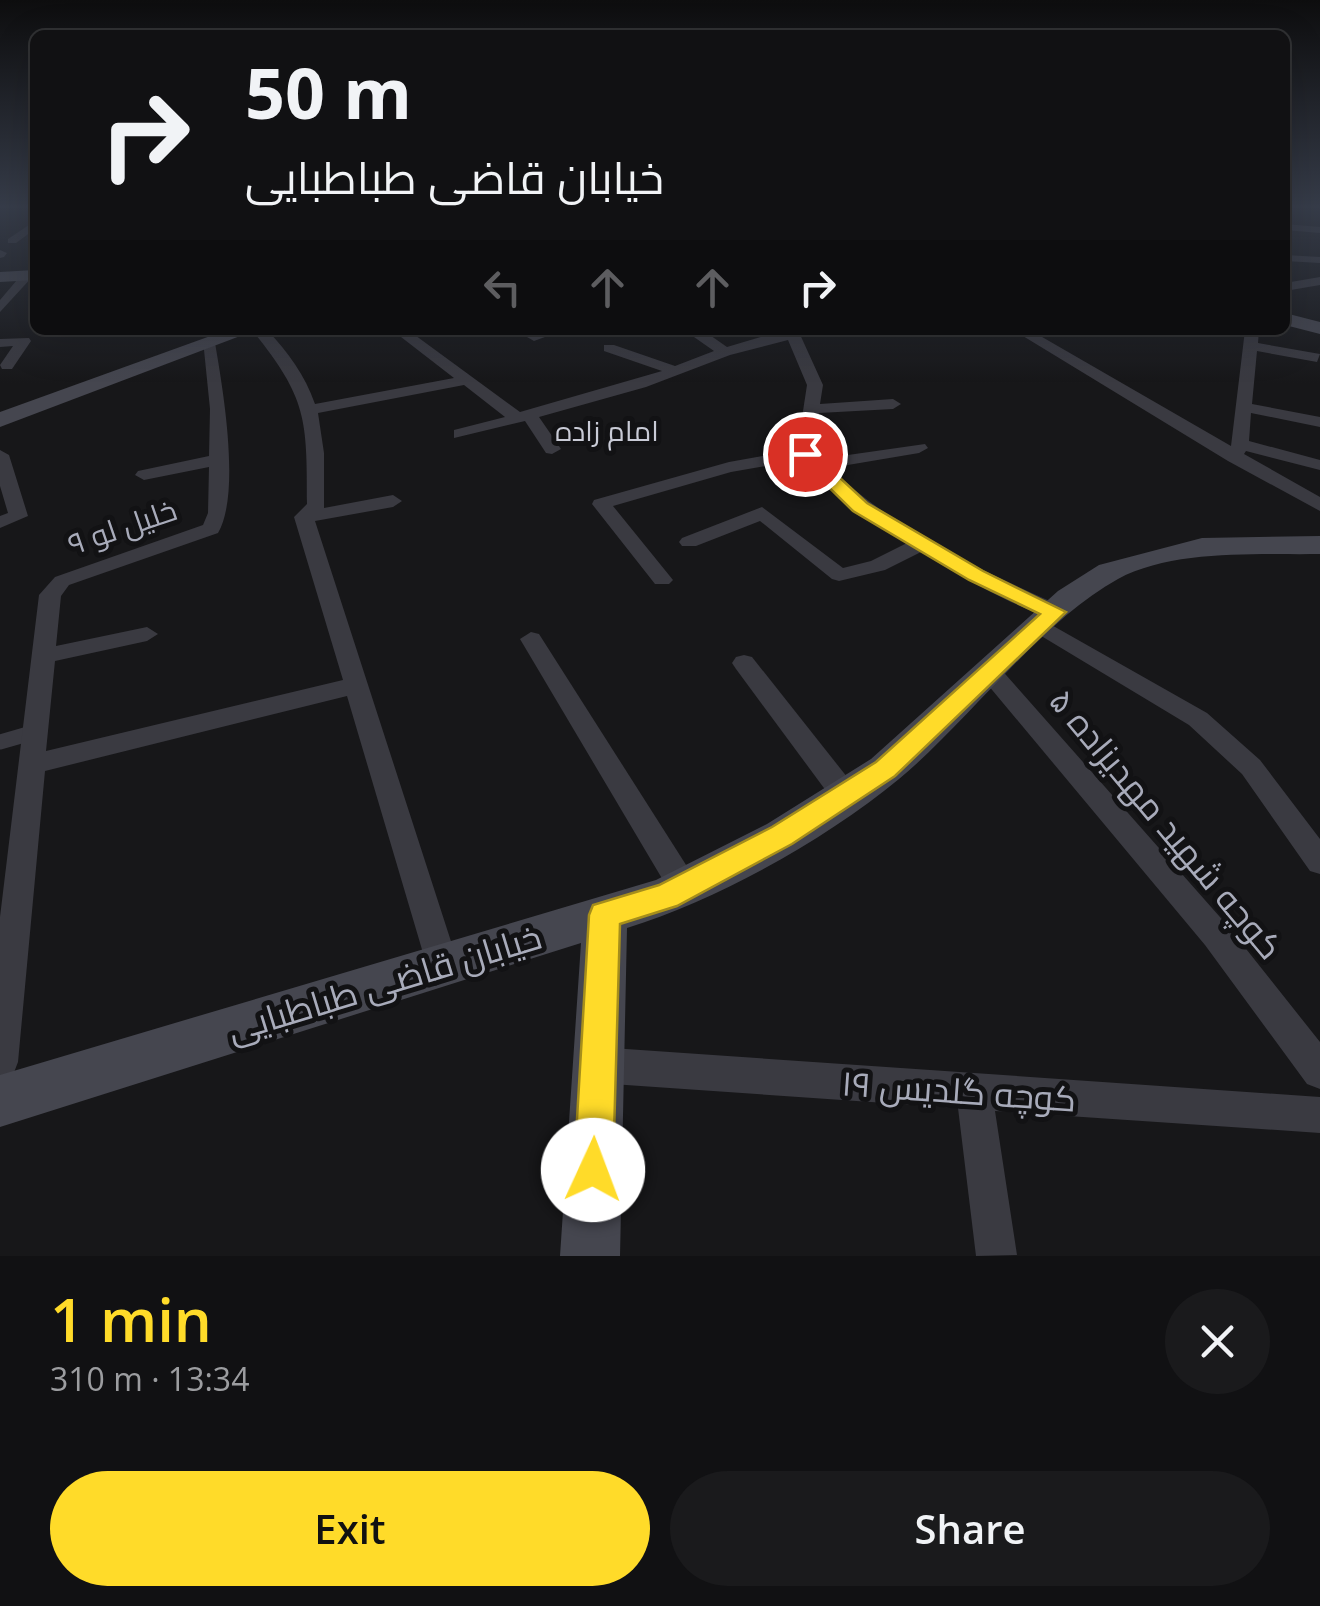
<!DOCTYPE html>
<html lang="en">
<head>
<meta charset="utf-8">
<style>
	body { margin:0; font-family:"Open Sans",Cairo,sans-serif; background:#1a1a1c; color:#f1f3f6; height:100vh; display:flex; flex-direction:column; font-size:38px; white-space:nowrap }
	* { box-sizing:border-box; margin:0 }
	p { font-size:32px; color:#9c9da0 }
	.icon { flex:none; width:55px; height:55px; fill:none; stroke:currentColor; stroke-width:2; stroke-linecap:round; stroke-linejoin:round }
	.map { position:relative; height:1256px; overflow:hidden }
	.side { display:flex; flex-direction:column; background:#111113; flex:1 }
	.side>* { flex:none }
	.guide { position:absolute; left:30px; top:30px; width:1260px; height:305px; border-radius:15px; box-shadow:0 10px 40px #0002,0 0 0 2px #303133; background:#111113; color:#f1f3f6; overflow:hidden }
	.pin { position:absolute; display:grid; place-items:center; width:85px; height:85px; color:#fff; margin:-42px; border:5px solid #fff; border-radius:50%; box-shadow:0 2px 10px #0007 }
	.me { position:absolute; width:110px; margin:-55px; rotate:2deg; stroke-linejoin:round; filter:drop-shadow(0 0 8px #0008) }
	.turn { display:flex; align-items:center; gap:35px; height:210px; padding:0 50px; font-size:45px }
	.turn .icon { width:130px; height:130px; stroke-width:2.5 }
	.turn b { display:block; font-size:70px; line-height:85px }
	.lanes { display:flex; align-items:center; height:95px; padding:0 50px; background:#0003; justify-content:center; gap:50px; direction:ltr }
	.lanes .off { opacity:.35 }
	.round { display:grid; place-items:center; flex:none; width:105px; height:105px; border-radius:52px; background:#1a1a1c }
	.summary { display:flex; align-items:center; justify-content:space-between; height:170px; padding:0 50px }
	h1 { font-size:60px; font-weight:600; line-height:75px; color:#ffdb29 }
	.cta { display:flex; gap:20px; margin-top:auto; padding:20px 50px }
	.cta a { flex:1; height:115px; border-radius:60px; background:#ffdb29; color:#111; font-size:40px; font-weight:600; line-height:115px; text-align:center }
	.cta a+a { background:#1a1a1c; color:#f1f3f6 }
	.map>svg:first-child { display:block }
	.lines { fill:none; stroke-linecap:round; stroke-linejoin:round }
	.lane-far1 { stroke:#3a3a41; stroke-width:11 }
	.lane { stroke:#3a3a41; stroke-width:15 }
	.street { fill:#3a3a41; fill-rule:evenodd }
	.secondary { fill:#45464f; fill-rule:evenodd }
	.route { fill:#ffdb29; stroke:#a68e1b; stroke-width:2.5 }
	.labels { text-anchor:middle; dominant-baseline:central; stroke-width:10; stroke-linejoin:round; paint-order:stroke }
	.far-neighbourhood-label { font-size:28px; fill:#c9cbd6; stroke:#121214 }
	.street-label { font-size:30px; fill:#a8abba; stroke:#121214 }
	.near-street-label { font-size:35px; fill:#a8abba; stroke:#121214 }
</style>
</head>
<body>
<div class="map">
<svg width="1320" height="1256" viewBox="0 0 1320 1256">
	<rect width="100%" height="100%" fill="#171719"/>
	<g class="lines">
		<path class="lane-far1" d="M19,737L36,732"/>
		<path class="lane" d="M0,742L28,734"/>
		<g class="street">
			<path d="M35,221V229L16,243H8V239Z"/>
			<path d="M1285,224L1320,227V233L1285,230Z"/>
			<path d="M0,250L7,253L4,257L0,258Z"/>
			<path d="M1285,255L1320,257V263L1285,261Z"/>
			<path d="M23,273L33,276L0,312V300Z"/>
			<path d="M1320,277V285L1285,291V283Z"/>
			<path d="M252,330H267C288,352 305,375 315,404L454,378L392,330H408L520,412L662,371L604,351V345H614L675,366L714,351L694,337V331H704L727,347L784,330H798L823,385L820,404L893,399L901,404L893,409L819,413L814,453L820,459L925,444L928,448L919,453L830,468C896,531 980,570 1063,607L1066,612L1063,617C1038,623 945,567 921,552L885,570L839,581L832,579L760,521L696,546H682L679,542L682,538L762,507L843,568L871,561L907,543L853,511L801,460L731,472L613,506L673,580L669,584H655L592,504L594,500L729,462L797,450L807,385L788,340L730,355L646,387L539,417L561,449L552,454L546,453L525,421L454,438V430L505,417L464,385L318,413L324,453V508L393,495L402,501L393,507L315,521L458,963L453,974L442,978L431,974L426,963L347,696L45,771L18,1062L13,1075L0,1080V917L39,595L55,577L203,525L208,513L209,467L144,480L135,475L138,471L209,456L210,409L203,340L215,343C223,389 241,494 218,533L69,585L61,596L56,646L147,627L158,634L147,641L55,661L46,751L343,680L294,517L307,504C307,418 307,398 252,330Z"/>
			<path d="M543,330H564L534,341L527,337Z"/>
			<path d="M1013,330H1030L1231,446L1245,330H1259L1258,343L1320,354L1317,362L1257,351L1252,404L1320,417V427L1251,413L1249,441L1320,460V470L1246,451L1244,454L1320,497V511L1228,461Z"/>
			<path d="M29,338L31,341L12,369H2L0,365L13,346L0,347V339Z"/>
			<path d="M0,450L9,455L28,516L0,528V516L8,513L0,486Z"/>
			<path d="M1041,619L1207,713L1260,760L1320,839V874L1310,871L1242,774L1189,725L1033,631L1030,626L1033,621Z"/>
			<path d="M531,632L539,634L695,879L699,888L695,897L684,901L673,897L520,639Z"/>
			<path d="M744,655L752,657L855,787L859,795L855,803L845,806L835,803L736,669L732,663L736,657Z"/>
			<path d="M991,665L999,667L1227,925L1320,1042V1089L1307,1084L1205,945L983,679L979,673L983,667Z"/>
			<path d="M597,1047L1320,1097V1133L995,1111L1017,1255L976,1256L958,1108L597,1083L584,1078L579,1065L584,1052Z"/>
		</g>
		<g class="secondary">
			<path d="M35,270V280L0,282V272Z"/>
			<path d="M1285,313L1320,322V334L1285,325Z"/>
			<path d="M227,330H256L0,427V412Z"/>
			<path d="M1320,536V554C1258,555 1174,549 1118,579C1041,621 969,721 899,779C825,840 719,899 627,928L620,1256H560L581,943L0,1127V1075L656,880L767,824L871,759L1058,591L1099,565L1202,538Z"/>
		</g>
	</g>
	<linearGradient id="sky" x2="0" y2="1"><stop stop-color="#0d0d0e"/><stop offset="0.54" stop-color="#363c49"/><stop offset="1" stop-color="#363c49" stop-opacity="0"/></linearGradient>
	<rect width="1320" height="383" fill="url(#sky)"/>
	<path class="route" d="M799,451H811L867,503L983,571L1066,612L895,776L792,844L677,906L620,924L613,1170L607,1183L593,1189L579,1183L574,1170L589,915L593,905L659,885L772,827L876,762L1040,614L969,580L853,511L799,458Z"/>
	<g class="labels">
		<g class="far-neighbourhood-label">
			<text x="607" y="430">امام زاده</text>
		</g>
		<g class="street-label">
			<text transform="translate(122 526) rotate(-19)">خلیل لو ۹</text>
		</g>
		<g class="near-street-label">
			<text transform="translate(1167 823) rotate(50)">کوچه شهید مهدیزاده ۵</text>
			<text transform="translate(384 982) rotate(-17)">خیابان قاضی طباطبایی</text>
			<text transform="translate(959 1090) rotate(4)">کوچه گلدیس ۱۹</text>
		</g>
	</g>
</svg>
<div class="pin" style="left:805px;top:454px;background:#d93025"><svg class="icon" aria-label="arrive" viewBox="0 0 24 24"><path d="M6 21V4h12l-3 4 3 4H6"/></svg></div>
<svg class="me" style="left:593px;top:1170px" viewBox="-20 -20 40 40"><circle r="19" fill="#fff"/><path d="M0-13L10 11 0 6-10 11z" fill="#ffdb29"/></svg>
<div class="guide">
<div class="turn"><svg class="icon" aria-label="right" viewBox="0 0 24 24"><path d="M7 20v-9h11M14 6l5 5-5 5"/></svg><div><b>50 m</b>خیابان قاضی طباطبایی</div></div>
<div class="lanes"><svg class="icon off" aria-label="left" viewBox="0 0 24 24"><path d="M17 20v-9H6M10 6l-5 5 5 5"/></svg><svg class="icon off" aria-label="ahead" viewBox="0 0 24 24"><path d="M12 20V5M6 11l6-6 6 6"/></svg><svg class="icon off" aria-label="ahead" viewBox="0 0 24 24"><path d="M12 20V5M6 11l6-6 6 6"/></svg><svg class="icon" aria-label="right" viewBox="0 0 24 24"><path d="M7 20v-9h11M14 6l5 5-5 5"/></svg></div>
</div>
</div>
<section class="side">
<div class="summary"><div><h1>1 min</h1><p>310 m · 13:34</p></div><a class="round"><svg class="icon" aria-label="close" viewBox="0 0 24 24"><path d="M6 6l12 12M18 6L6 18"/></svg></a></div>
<div class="cta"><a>Exit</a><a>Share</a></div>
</section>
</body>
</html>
